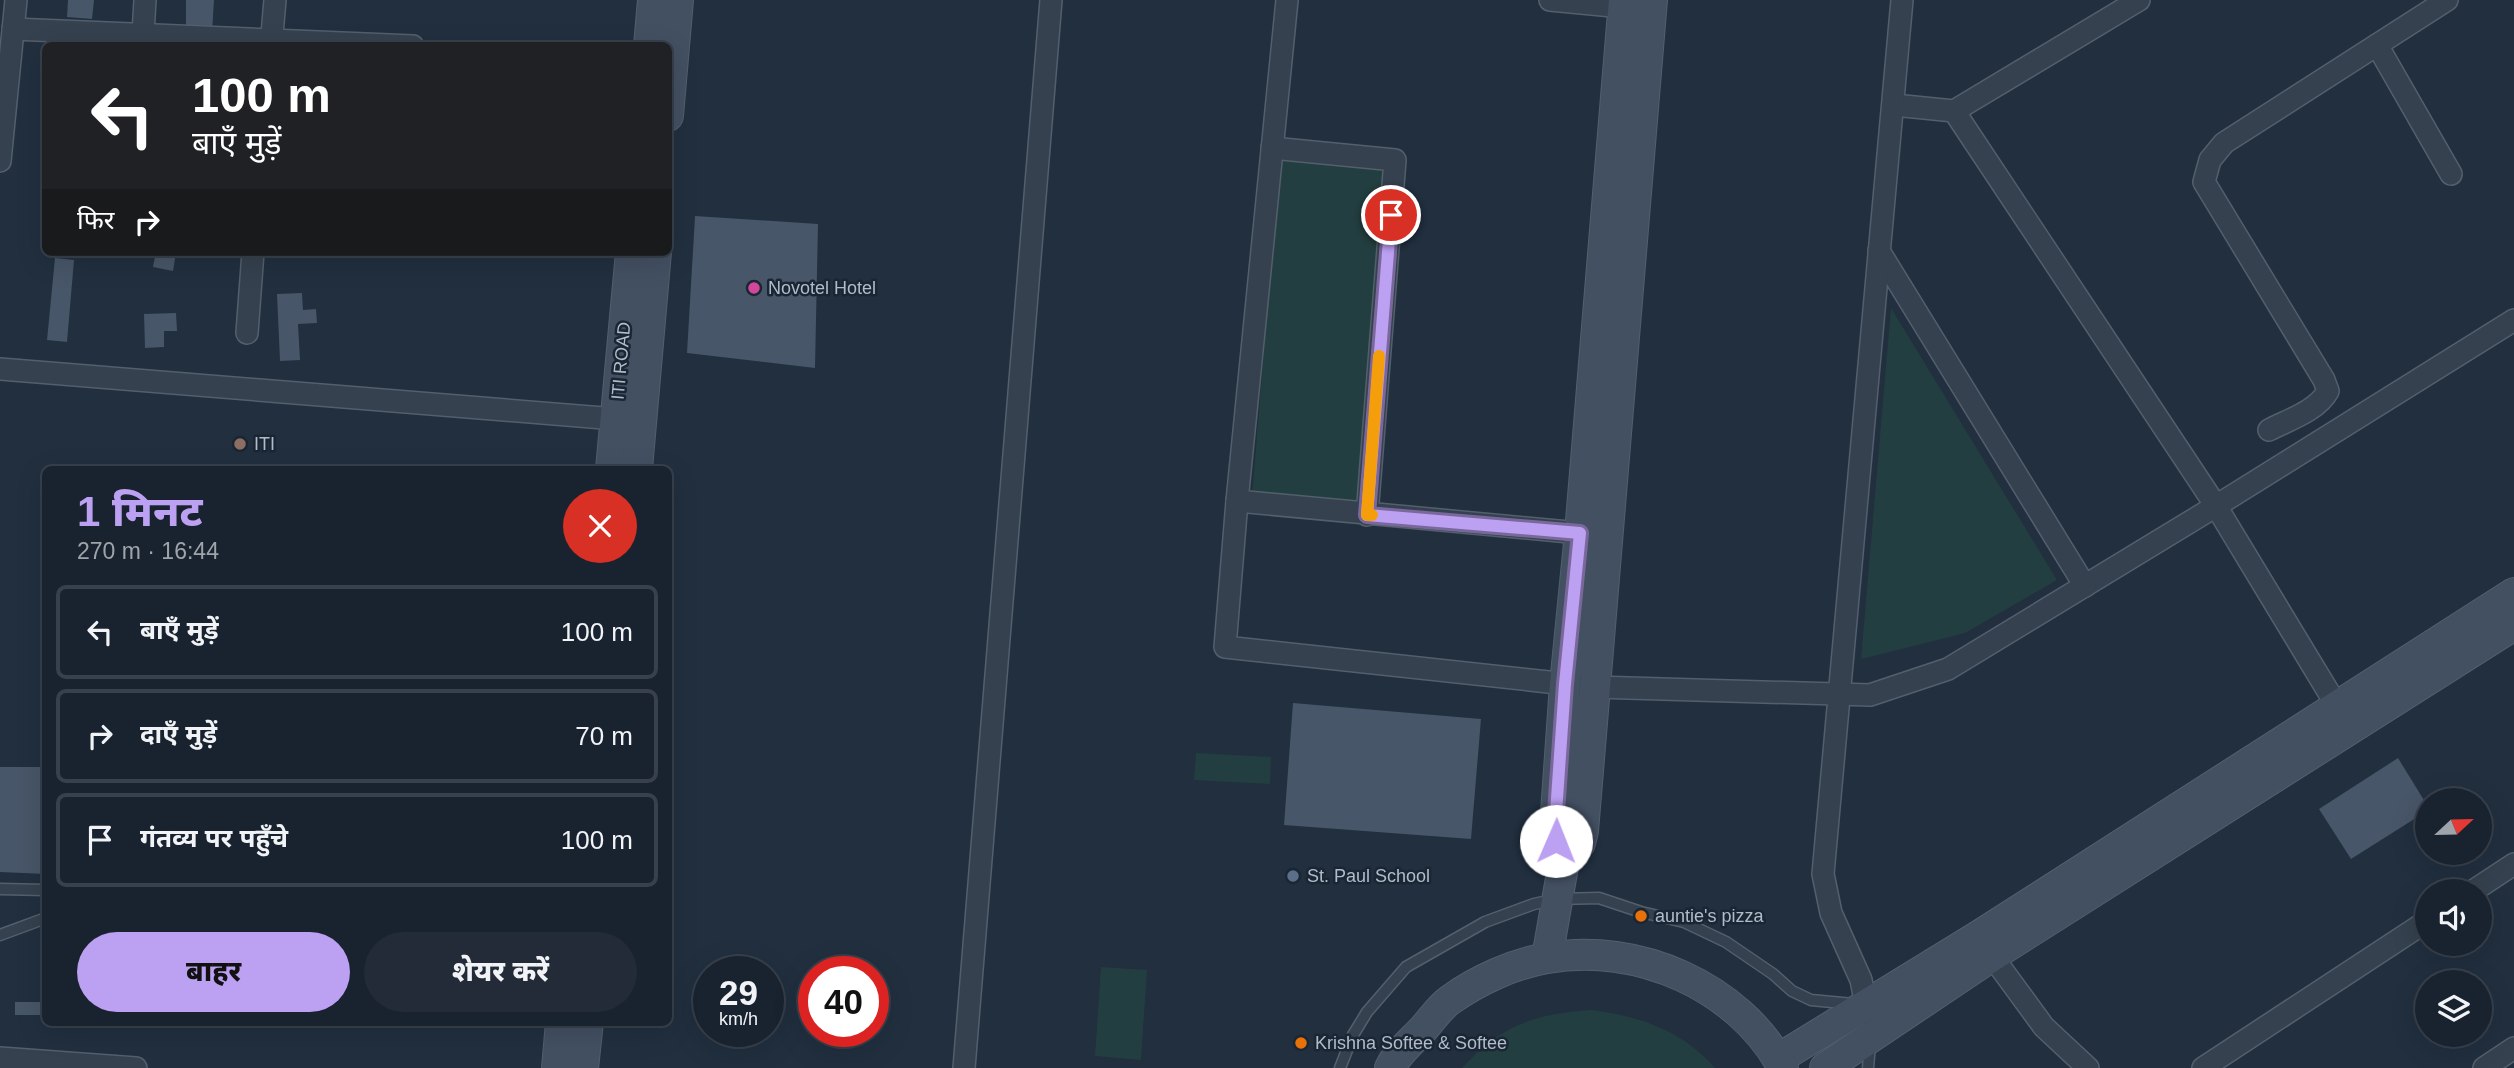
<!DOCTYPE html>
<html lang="hi">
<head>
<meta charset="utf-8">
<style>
	body { margin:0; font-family:Helvetica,"Noto Sans Devanagari",sans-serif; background:#222b37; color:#f1f3f6; height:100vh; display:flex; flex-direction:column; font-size:26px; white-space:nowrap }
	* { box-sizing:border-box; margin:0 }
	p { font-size:23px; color:#9fa4aa }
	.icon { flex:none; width:38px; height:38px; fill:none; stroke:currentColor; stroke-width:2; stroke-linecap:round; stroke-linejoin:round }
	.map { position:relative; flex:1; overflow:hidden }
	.details { position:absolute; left:42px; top:466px; width:630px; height:560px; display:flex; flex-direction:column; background:#19232f; border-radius:10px; box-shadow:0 7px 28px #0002,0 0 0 2px #37404b }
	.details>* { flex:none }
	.hud { position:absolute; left:42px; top:42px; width:630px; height:214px; border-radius:10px; box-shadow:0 7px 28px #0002,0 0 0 2px #37404b; background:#202124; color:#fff; overflow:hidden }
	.needle { width:46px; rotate:68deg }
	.tools { position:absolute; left:2415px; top:788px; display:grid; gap:14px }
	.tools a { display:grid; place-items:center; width:77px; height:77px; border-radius:50%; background:#19232f; box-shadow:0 7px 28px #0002,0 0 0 2px #37404b; font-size:35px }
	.speed { position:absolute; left:693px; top:956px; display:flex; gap:14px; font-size:35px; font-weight:700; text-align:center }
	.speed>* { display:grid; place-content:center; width:91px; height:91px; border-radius:50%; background:#19232f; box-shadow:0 7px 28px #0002,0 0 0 2px #37404b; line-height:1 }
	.speed small { font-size:18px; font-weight:400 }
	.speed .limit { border:10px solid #d22; background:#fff; color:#111 }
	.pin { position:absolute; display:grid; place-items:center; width:60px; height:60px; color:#fff; margin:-30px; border:4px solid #fff; border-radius:50%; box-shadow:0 2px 7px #0007 }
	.me { position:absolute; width:77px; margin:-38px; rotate:1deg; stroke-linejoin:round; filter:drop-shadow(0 0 5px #0008) }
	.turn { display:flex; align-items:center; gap:24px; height:147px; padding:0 35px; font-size:32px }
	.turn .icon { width:91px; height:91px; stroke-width:2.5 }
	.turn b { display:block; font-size:49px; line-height:60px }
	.then { display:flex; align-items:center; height:66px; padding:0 35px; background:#0003; gap:14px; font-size:26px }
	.round { display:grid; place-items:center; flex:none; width:74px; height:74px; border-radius:37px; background:#222b37 }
	.headline { display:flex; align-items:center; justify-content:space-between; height:119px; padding:0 35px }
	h1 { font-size:42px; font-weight:800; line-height:52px; color:#bca0f2 }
	.action { display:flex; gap:14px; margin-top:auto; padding:14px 35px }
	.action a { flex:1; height:80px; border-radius:42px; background:#bca0f2; color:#111; font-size:28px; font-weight:800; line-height:80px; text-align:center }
	.action a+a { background:#222b37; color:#f1f3f6 }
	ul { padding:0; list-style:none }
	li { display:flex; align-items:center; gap:21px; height:94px; margin:0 14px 10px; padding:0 21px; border:4px solid #37404b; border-radius:10px }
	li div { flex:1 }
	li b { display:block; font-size:26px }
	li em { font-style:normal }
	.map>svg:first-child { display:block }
	.green { fill:#233e40 }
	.building { fill:#475668 }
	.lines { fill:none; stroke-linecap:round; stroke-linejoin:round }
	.lane-casing { stroke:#535f6c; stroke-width:13 }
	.street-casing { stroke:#535f6c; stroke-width:24 }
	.secondary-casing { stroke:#535f6c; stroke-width:32 }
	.lane { stroke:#35414e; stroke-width:10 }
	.street { stroke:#35414e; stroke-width:21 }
	.secondary { stroke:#435062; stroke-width:30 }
	.route-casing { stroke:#7a689d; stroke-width:18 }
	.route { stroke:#bca0f2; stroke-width:12 }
	.slow { stroke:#f59e0b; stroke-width:12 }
	.hotel-dot { fill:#d1479c; stroke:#1a2633; stroke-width:2.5 }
	.education-dot { fill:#8d6e63; stroke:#1a2633; stroke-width:2.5 }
	.service-dot { fill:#5c6f8a; stroke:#1a2633; stroke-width:2.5 }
	.food-dot { fill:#e8710a; stroke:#1a2633; stroke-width:2.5 }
	.labels { text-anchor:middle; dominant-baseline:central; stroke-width:5; stroke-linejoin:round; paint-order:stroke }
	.poi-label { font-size:18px; fill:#b1bcca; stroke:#1a2633; text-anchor:start }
	.street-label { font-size:18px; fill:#b1bcca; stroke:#1a2633 }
</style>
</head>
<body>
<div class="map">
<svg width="2514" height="1068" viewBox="0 0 2514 1068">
	<rect width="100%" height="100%" fill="#212f3f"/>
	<g class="green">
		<path d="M1280,155L1385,164L1357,506L1252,497Z"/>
		<path d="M1891,308L2057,580L1965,633L1861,659Z"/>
		<path d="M1196,753L1271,757L1270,784L1194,780Z"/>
		<path d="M1101,967L1147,970L1141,1060L1095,1056Z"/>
		<path d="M1591,1010C1639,1016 1682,1030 1715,1068H1462C1501,1025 1534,1014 1591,1010Z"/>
	</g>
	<g class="building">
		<path d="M68,0H94L92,19L67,17Z"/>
		<path d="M186,0H214L212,33L186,32Z"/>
		<path d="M695,216L818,224L815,368L687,353Z"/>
		<path d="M156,252H176L173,271L153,267Z"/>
		<path d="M55,258L74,260L67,342L47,340Z"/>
		<path d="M302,293L303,310L316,309L317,323L298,324L300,360L280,361L277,294Z"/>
		<path d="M176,313L177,331H164V347L145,348L144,314Z"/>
		<path d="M1293,703L1481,719L1471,839L1284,825Z"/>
		<path d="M2398,758L2427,805V811L2351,859L2319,809Z"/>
		<path d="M0,767H46V874L0,872Z"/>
		<rect x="15" y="1002" width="25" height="13"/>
	</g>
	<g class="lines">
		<defs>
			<g id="lane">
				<path d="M0,889L46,890"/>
				<path d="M0,935L46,918"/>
				<path d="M1340,1068L1353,1035L1367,1012L1406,967L1485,922L1534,904L1557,899L1599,898L1641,912L1684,922L1726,942L1773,974L1792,991L1811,1000L1853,1004"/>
				<path d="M1868,1068L1870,1045"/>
			</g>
			<g id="street">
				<path d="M1287,0L1237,501L1225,647L1595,687L1870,695L1948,669L2216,506L2514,320"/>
				<path d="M1550,0L1623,7"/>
				<path d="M13,29L413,46"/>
				<path d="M143,34L145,0"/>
				<path d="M2377,45L2451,174"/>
				<path d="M271,46L275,0"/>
				<path d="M1894,105L1954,111L2216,506L2337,706"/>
				<path d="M1954,111L2139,0"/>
				<path d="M1272,148L1395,160L1367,515"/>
				<path d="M0,161L16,0"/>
				<path d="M1879,251L2085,586"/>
				<path d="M247,333L253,252"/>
				<path d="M0,369L616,419"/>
				<path d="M2269,430C2288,420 2317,411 2328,391L2324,380L2204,182L2210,160L2224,143L2447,0"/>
				<path d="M1237,501L1580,533"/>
				<path d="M2473,891L2514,864"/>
				<path d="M1992,956L2044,1027L2088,1068"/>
				<path d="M1868,1015L1861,980L1831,913L1823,874L1902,0"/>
				<path d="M0,1058L136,1068"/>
				<path d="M964,1068L1051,0"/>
				<path d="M2203,1068L2427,921"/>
				<path d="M2484,1068L2514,1048"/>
			</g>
			<g id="secondary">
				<path d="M649,46L653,0"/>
				<path d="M668,116L678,0"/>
				<path d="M611,469L631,252"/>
				<path d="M637,469L656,252"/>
				<path d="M1564,861L1580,843L1583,831L1652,0"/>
				<path d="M1547,958L1564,861L1556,840L1555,827L1565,684L1580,533L1624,0"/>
				<path d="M1778,1059L1977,937L2514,593"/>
				<path d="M557,1068L561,1022"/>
				<path d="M583,1068L588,1022"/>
				<path d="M1390,1068C1397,1053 1413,1040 1424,1028C1432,1019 1440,1007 1450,1000C1478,980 1513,964 1547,958C1637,942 1739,986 1783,1068"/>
				<path d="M1825,1068L1992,956L2514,625"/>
			</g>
		</defs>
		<use href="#lane" class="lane-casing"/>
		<use href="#street" class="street-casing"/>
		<use href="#secondary" class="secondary-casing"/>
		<use href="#lane" class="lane"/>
		<use href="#street" class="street"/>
		<use href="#secondary" class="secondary"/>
	</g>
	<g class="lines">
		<defs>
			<path id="route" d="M1391,215L1367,515L1580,533L1565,684L1555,827L1556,841"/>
		</defs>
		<use href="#route" class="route-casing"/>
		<use href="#route" class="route"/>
		<path class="slow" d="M1372,515H1367L1379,356"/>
	</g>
	<circle class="hotel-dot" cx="754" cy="288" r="7"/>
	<circle class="education-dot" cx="240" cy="444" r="7"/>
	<circle class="service-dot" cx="1293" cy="876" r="7"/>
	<g class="food-dot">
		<circle cx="1641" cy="916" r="7"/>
		<circle cx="1301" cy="1043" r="7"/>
	</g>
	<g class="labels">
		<g class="poi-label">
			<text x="768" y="288">Novotel Hotel</text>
			<text x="254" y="444">ITI</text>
			<text x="1307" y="876">St. Paul School</text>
			<text x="1655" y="916">auntie's pizza</text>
			<text x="1315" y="1043">Krishna Softee &amp; Softee</text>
		</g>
		<g class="street-label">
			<text transform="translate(621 361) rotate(-85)">ITI ROAD</text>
		</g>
	</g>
</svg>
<div class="tools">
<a><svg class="needle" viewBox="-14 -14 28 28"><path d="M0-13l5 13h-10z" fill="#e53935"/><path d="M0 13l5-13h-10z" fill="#9fa4aa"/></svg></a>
<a><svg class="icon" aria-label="sound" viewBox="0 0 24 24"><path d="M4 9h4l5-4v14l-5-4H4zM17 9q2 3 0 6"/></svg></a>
<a><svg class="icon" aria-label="layers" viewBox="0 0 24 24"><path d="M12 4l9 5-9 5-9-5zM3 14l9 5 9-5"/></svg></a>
</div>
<div class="speed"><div>29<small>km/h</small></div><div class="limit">40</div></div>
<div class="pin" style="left:1391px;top:215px;background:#d93025"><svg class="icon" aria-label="arrive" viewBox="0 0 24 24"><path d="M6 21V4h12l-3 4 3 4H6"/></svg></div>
<svg class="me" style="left:1556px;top:841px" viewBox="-20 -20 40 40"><circle r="19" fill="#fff"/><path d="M0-13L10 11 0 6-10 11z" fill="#bca0f2"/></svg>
<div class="hud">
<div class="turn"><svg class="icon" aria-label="left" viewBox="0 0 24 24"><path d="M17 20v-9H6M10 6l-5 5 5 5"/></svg><div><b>100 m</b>बाएँ मुड़ें</div></div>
<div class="then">फिर<svg class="icon" aria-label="right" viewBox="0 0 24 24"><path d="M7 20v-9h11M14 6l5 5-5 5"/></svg></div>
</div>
<section class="details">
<div class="headline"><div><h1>1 मिनट</h1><p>270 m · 16:44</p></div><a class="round" style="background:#d93025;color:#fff"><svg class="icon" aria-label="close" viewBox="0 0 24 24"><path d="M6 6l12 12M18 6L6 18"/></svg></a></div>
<ul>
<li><svg class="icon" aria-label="left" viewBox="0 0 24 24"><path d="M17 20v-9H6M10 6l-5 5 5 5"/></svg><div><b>बाएँ मुड़ें</b></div><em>100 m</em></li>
<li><svg class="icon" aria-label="right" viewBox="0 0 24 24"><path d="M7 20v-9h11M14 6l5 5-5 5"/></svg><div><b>दाएँ मुड़ें</b></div><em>70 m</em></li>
<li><svg class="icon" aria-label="arrive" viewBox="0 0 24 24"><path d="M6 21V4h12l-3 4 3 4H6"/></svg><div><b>गंतव्य पर पहुँचे</b></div><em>100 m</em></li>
</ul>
<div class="action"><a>बाहर</a><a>शेयर करें</a></div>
</section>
</div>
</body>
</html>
